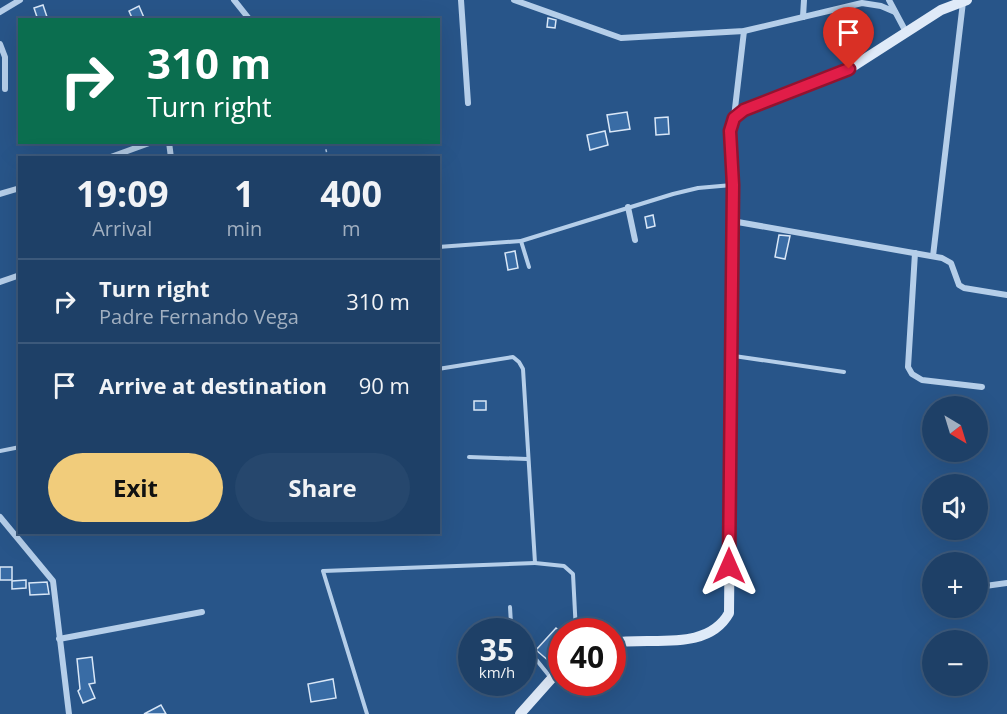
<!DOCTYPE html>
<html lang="en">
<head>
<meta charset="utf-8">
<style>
	body { margin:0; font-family:"Open Sans",sans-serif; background:#26476d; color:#f1f3f6; height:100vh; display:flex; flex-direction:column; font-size:22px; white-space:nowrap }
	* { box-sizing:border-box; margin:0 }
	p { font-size:20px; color:#a1afc0 }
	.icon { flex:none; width:33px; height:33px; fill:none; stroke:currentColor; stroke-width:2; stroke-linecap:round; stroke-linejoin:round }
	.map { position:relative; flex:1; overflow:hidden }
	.drawer { position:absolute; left:18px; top:156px; width:422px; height:378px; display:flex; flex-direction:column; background:#1e4067; border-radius:0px; box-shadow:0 6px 24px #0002,0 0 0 2px #3c597b }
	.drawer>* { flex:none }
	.banner { position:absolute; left:18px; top:18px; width:422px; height:126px; border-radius:0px; box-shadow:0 6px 24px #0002,0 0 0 2px #3c597b; background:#0b6e4f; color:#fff; overflow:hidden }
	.needle { width:39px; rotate:142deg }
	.fabs { position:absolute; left:922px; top:396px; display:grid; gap:12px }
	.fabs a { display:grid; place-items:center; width:66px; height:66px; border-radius:50%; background:#1e4067; box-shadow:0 6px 24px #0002,0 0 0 2px #3c597b; font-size:30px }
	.speed { position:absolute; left:458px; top:618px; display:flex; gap:12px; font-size:30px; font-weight:700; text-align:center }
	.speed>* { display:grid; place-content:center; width:78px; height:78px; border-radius:50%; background:#1e4067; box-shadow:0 6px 24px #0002,0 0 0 2px #3c597b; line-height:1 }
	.speed small { font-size:15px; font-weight:400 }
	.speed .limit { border:9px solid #d22; background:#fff; color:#111 }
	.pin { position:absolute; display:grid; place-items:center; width:51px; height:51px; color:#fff; margin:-62px -26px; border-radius:50% 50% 50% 0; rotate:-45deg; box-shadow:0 0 6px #0007 }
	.pin .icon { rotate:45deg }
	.me { position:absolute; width:66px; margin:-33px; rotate:0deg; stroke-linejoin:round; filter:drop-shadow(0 0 4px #0008) }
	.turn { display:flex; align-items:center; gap:21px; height:126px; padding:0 30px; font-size:27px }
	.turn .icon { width:78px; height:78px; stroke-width:2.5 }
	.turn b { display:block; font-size:42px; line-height:51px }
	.eta { display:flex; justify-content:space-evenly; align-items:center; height:102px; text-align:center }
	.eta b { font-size:36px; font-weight:700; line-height:42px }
	.action { display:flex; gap:12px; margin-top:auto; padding:12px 30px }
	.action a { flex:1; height:69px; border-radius:36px; background:#f1cc7b; color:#111; font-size:24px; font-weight:700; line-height:69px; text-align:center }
	.action a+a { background:#26476d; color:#f1f3f6 }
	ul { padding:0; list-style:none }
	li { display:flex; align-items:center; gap:18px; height:84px; padding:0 30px; border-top:2px solid #3c597b }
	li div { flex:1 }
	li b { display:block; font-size:22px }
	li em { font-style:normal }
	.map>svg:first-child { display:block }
	.building { fill:#396ca5; stroke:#d9e7f7; stroke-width:1.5 }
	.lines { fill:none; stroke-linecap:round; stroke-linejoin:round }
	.path { stroke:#b5cee9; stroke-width:1.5; stroke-dasharray:3 4.5; stroke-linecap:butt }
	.lane { stroke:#b5cee9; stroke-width:4 }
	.street { stroke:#b5cee9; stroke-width:6 }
	.secondary { stroke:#dfeaf8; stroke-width:10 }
	.route-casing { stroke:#92132f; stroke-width:15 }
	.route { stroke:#e11d48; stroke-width:10 }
</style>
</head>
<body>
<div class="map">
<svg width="1007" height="714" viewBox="0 0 1007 714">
	<rect width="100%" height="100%" fill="#285589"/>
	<g class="building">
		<path d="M43,5L48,20H38L34,8Z"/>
		<path d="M139,6L145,20H133L129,11Z"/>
		<path d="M548,18L556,20L555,28L547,27Z"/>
		<path d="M627,112L630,129L610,132L607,115Z"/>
		<path d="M668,117L669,134L656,135L655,118Z"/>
		<path d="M605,131L608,145L590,150L587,135Z"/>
		<path d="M653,215L655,226L647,228L645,217Z"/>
		<path d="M779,235L790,236L785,259L775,257Z"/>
		<path d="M515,251L518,268L508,270L505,253Z"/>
		<rect x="474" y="401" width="12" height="9"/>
		<rect x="0" y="567" width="12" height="13"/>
		<path d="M26,580V588L12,589V581Z"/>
		<path d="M47,582L49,594L30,595L29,583Z"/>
		<path d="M556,628L561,632V648L550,662L536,650Z"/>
		<path d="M92,657L95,683L89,684L95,698L83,703L78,691L80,689L77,659Z"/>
		<path d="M333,679L336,698L311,702L308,684Z"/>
		<path d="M161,705L166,714H144Z"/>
	</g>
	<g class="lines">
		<path class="path" d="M324,142L328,158"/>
		<g class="lane">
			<path d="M438,247L521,241"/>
			<path d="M529,267L521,241L673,194L698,188L732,185"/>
			<path d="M734,356L844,372"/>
			<path d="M438,369L513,357L519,362L523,369L535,563L564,566L573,574L576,632"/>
			<path d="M0,451L20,447"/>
			<path d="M469,457L527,459"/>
			<path d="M510,607L511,624L515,632"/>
			<path d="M522,642L551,678"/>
			<path d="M367,714L323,571L535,563"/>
		</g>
		<g class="street">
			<path d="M234,0L250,20"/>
			<path d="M461,0L468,103"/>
			<path d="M514,0L621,38L744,31L862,3L881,6L895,12"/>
			<path d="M889,0L906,32"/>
			<path d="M0,12L20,0"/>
			<path d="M803,17L804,0"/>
			<path d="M0,44L5,57V89"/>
			<path d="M734,117L744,31"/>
			<path d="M169,142L171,158"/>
			<path d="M108,158L152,142"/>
			<path d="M0,194L20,188"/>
			<path d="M628,207L635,240"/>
			<path d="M732,221L942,258L951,263L959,285L964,288L1007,295"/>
			<path d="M915,253L908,367L912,374L922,380L982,387"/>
			<path d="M933,256L963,2"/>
			<path d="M0,282L20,275"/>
			<path d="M0,517L53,581L69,714"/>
			<path d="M978,587L1007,583"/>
			<path d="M59,639L202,612"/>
		</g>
		<g class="secondary">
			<path d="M612,643C649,636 707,653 729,613L733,185L730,131L734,118L744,110L849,69L941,10L967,0"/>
			<path d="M520,714L561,668"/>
		</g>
	</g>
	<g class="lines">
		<defs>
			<path id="route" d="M729,566L733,185L730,131L734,118L744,110L849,69"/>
		</defs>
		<use href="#route" class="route-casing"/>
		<use href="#route" class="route"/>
	</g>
</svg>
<div class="fabs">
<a><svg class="needle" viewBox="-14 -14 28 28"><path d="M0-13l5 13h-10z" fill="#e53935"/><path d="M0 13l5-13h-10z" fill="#a1afc0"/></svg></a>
<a><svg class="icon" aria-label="sound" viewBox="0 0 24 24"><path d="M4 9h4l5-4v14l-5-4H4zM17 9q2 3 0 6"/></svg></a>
<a>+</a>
<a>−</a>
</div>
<div class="speed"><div>35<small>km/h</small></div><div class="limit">40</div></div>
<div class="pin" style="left:849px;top:69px;background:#d93025"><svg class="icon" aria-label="arrive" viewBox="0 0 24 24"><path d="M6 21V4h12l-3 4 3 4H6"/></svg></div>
<svg class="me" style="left:729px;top:566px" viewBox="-20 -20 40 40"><path d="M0-17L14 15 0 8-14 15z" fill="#e11d48" stroke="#fff" stroke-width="4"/></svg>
<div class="banner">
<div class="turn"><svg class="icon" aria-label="right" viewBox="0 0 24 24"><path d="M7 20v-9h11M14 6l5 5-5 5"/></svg><div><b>310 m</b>Turn right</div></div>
</div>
<section class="drawer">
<div class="eta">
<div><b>19:09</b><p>Arrival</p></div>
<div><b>1</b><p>min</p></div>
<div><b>400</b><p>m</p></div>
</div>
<ul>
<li><svg class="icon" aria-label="right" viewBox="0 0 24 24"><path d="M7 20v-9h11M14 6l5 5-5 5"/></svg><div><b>Turn right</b><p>Padre Fernando Vega</p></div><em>310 m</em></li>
<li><svg class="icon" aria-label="arrive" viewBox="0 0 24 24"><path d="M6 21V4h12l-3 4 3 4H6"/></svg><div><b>Arrive at destination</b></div><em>90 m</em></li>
</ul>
<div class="action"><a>Exit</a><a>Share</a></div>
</section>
</div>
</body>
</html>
